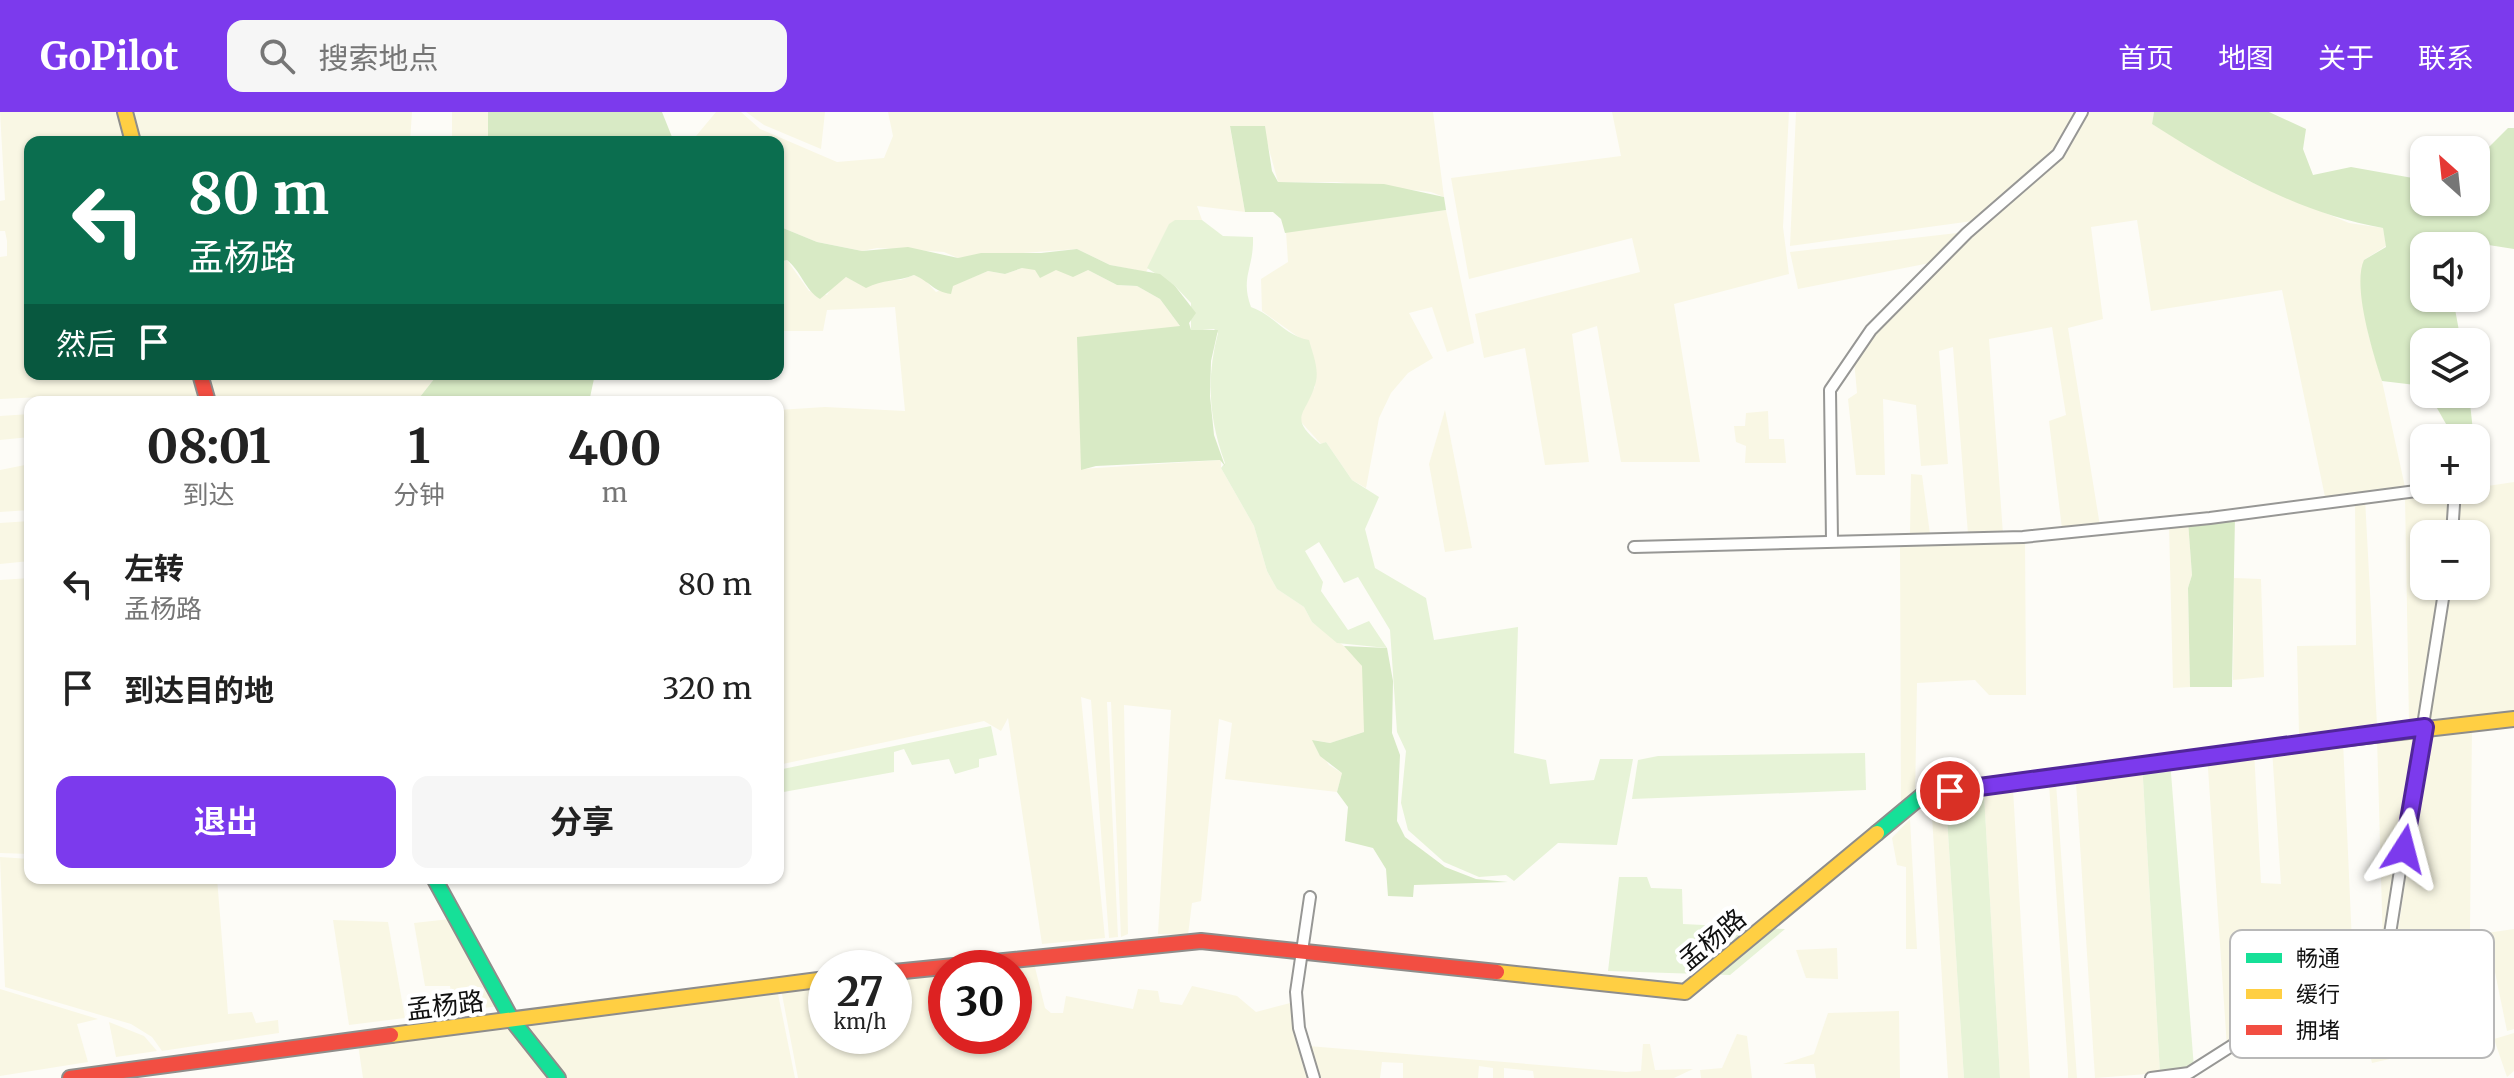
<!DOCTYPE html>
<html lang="zh">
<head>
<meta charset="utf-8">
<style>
	body { margin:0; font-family:Merriweather,"Noto Sans SC",serif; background:#f6f6f6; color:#222; height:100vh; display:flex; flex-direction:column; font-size:30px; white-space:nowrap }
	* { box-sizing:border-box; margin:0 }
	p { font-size:26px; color:#767676 }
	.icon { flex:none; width:44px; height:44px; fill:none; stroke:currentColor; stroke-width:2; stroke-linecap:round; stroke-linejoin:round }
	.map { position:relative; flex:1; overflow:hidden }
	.details { position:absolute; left:24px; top:284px; width:760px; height:488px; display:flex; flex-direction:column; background:#fff; border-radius:16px; box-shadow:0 2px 6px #0004 }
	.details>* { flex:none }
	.banner { position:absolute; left:24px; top:24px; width:760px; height:244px; border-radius:16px; box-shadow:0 2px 6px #0004; background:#0b6e4f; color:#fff; overflow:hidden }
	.needle { width:52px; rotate:333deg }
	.tools { position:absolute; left:2410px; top:24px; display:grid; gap:16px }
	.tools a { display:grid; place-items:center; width:80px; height:80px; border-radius:16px; background:#fff; box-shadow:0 2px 6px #0004; font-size:40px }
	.speed { position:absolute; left:808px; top:838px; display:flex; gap:16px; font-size:40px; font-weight:700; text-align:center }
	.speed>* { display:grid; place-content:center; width:104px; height:104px; border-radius:50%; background:#fff; box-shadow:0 2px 6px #0004; line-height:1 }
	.speed small { font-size:20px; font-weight:400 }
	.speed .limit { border:12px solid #d22; background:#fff; color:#111 }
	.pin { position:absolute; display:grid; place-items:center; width:68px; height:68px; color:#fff; margin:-34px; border:4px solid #fff; border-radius:50%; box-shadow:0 2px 8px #0007 }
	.me { position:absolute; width:88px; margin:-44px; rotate:9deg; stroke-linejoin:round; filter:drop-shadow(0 0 6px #0008) }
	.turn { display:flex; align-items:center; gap:28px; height:168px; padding:0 32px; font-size:36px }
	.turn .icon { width:104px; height:104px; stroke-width:2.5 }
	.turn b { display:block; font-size:56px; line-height:68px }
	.then { display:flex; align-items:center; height:76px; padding:0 32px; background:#0003; gap:16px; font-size:30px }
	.eta { display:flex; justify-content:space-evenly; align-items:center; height:136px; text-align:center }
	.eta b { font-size:48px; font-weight:700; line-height:56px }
	.cta { display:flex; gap:16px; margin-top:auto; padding:16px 32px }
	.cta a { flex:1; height:92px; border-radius:16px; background:#7c3aed; color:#fff; font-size:32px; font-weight:700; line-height:92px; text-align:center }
	.cta a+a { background:#f6f6f6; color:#222 }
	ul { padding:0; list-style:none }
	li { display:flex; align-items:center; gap:24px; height:104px; padding:0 32px }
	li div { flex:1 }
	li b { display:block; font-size:30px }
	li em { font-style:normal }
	header { display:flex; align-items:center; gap:48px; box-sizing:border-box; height:112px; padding:0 40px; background:#7c3aed; color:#fff }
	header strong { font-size:38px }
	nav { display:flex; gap:44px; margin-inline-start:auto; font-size:28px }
	.search { width:560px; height:72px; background:#f6f6f6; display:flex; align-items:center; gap:20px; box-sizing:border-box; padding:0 28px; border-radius:16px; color:#767676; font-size:30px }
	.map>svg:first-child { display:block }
	.farmland { fill:#f9f7e4; fill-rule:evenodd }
	.green { fill:#e7f3d7 }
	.forest { fill:#d8eac5 }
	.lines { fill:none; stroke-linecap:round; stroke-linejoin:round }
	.street-casing { stroke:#979795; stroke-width:14 }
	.fast-casing { stroke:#8e8d8b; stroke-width:18 }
	.slow-casing { stroke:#8e8d8b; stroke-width:18 }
	.jam-casing { stroke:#8e8d8b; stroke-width:18 }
	.street { stroke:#fffffe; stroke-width:10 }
	.fast { stroke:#16e098; stroke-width:14 }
	.slow { stroke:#ffcf43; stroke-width:14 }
	.jam { stroke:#f24e42; stroke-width:14 }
	.route-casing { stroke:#51269a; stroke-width:20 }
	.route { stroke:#7c3aed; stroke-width:14 }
	.labels { text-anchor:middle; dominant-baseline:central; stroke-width:8; stroke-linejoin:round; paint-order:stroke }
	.street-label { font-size:26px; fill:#111; stroke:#fff }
	.key { fill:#fff; stroke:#b8b8b8; stroke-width:2 }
	.key-label { font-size:22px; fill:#111 }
</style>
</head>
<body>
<header>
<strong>GoPilot</strong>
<div class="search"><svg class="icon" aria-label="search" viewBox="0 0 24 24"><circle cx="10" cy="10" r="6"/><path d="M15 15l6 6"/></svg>搜索地点</div>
<nav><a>首页</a><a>地图</a><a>关于</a><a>联系</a></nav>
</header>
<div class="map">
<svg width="2514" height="966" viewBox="0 0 2514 966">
	<rect width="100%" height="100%" fill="#fdfcf7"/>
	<g class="farmland">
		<path d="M0,0H119L127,30H30V262H193L201,290H45L42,285L0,287V145L7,144V129L5,119H0V89L5,88Z"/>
		<path d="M133,0H412L410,30H141Z"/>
		<rect x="452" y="0" width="36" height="30"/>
		<path d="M716,0H741L760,17L837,50L884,46L893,24L888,0H1433L1444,85L1431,80L1337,70H1278L1264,19L1230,15L1245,100L1197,94L1202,108H1176L1146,160L1110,153L1077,137L958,146L944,140L877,136L862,139L817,130L778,114V30H691Z"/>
		<path d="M746,0H825L821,37L764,13Z"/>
		<path d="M1612,0H1789L1783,115L1789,162L1674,192L1700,350H1621L1597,214L1572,222L1589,350L1545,353L1525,236L1484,246L1475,202L1640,160L1632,126L1469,167L1451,66L1621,44Z"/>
		<path d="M1796,0H2082L2057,41L1980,108L1790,134Z"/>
		<path d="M2085,0H2154L2152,12L2244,67L2349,111L2383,116L2386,134L2364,148L2368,221L2382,269L2405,375L2325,385L2282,178L2151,199L2137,108L2091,115L2103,207L2068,216L2100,414L2062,417L2049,309L2066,303L2052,215L1989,227L2003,422H1968L1953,235L1939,239L1948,352L1921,354L1916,293L1883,287L1885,363H1856L1848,287L1857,281L1854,248L1882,209L1940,149L1798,177L1790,140L1966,120L2067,34Z"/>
		<path d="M1446,98L1474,231L1447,240L1432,195L1409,201L1433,246L1408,261L1391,281L1379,306L1366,376L1352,368L1326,330L1321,332L1301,310L1300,299L1315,275L1301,227L1262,199L1261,167L1288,150L1286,120Z"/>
		<path d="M787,148L809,179L827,183L832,174L846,165L866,175L882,167L901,168L914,163L924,167L936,180L988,159L1005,162L1022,156L1088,158L1117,173L1137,174L1160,187L1180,214L1081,357L1221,348V356L1254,414L1267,459L1277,477L1304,495L1312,510L1356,543L1362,554L1366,577L1364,620L1330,631L1313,628L1329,653L1342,661L1337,680L1225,667L1232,611L1219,607L1201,789L1192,791L1188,823L1158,822L1171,598L1124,593L1128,822L1121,825L1111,590H1107L1118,825L1109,826L1091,588L1081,585L1105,826L1042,832L1008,606L1001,619L984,609L778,653V298L825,295L905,299L895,195L827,198L823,219H778V150Z"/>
		<path d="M205,262H438L416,290H212Z"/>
		<path d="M1445,298L1472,436L1445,440L1429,352Z"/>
		<path d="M1768,299L1769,327H1784L1786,351H1745L1746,334L1736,330L1734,314H1745L1746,301Z"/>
		<path d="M30,302V325L0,328V304Z"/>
		<path d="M30,352V398L0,400V358Z"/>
		<path d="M1911,362L1922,363L1930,422L1910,421Z"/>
		<path d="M2514,370V600L2428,607L2447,474H2476V422H2455L2461,378Z"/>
		<path d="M2432,378H2454L2452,422H2424V474H2444L2423,608L2409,611L2405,383Z"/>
		<path d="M2365,386L2377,613L2299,622L2297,534L2356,533L2355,387Z"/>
		<path d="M30,409V449L0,452V411Z"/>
		<path d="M2188,409L2192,463L2188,476L2190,575L2173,576L2169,412Z"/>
		<path d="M2025,426L2026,583H1989L1975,568L1917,571L1915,688L1901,700L1900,431Z"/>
		<path d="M30,466V742L0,741V468Z"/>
		<path d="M2234,466L2261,467L2264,565L2233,568Z"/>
		<path d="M2472,614L2470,820L2490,924L2372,951L2360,902L2357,864L2363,854L2392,833L2399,813L2426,619Z"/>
		<path d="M2420,620L2383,834L2377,626Z"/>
		<path d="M2343,629L2353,853L2227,935L2207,642L2254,638L2261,771L2281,772L2272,637Z"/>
		<path d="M2142,649L2160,961L2095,966L2075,655Z"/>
		<path d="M2048,657H2055L2077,966H2068V958Z"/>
		<path d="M2012,660L2030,966H2000L1983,665Z"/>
		<path d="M1945,675L1964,966H1948L1931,687Z"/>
		<path d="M1910,707L1917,837H1906V755L1897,753L1892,726Z"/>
		<path d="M0,745L30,747V766H217L228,902L252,900L256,911L278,908L279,921L162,939L152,925L131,912L5,875Z"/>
		<path d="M450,807L499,894L454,900L450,874H425L414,811Z"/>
		<path d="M333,808L388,810L405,906L349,913Z"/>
		<path d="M2514,817V917L2507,919L2487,821Z"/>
		<path d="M1837,836L1838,867L1806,866L1796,838Z"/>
		<path d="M1032,843L1045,896L1051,901H1063L1066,884L1133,897L1138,877L1158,879L1160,890L1182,893L1192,874L1237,884L1256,900L1298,889L1311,966H798L780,872L826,867V924H894V859ZM946,856H1014V924H946Z"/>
		<path d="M776,872L795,966H567L517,901Z"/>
		<path d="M0,877L98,907L77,912L88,950L0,964Z"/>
		<path d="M1899,899L1900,966H1816L1814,952H1783L1814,942L1828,901Z"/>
		<path d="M504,901L554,966H363L356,919Z"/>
		<path d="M109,910L144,924L157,939L116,945Z"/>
		<path d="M2514,921V959L2507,965L2494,927Z"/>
		<path d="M1737,922L1747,924L1752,966H1701L1700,958L1722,956Z"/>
		<path d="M1643,932H1650L1655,958L1693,957L1674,966H1534L1533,959L1504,956V966H1493V956L1479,954L1478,966H1403V951L1382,950L1380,966H1318L1308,934L1626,960L1641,959Z"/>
	</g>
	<g class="green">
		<path d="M1175,108H1202L1223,124L1253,125C1254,157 1240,165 1251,195C1274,203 1286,225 1309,228C1313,243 1320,258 1315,273C1306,304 1287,304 1320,332L1326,330L1352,368L1379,385L1365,417L1375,456L1426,486L1434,528L1518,515L1514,641L1546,648L1550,672L1594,668L1600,647H1633L1617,733L1558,731L1514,769L1506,763L1479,765L1444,750L1408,718L1401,691L1406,639L1397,620L1390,518L1358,465L1344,471L1319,430L1305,439L1323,470L1321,479L1348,518L1369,509L1387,536L1337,531L1312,510L1304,495L1277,477L1267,459L1254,414L1221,356L1225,351C1209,308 1206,266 1218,221L1214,217L1191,219V191L1175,174L1147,156L1169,112Z"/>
		<path d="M991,614L997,643L979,647V655L955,662L949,647L912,653L904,637L894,640V660L778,681V658Z"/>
		<path d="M1865,641L1866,678L1632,687L1638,648L1658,644Z"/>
		<path d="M2170,648L2194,956L2160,961L2142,649Z"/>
		<path d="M1983,664L2000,966H1964L1945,675L1958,668Z"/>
		<path d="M1619,765H1647L1651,776L1682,777L1683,812L1785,817L1730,863L1608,859Z"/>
	</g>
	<g class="forest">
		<path d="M488,0H662L674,30H488Z"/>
		<path d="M2154,0H2269L2306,17L2303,37L2313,63L2351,55L2424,68V90H2476L2479,45L2508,16H2514V137L2444,126L2445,134H2424V186H2453L2461,230H2424V274L2382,269C2373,241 2352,174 2364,148L2386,135L2383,116C2299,102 2223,57 2152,12Z"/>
		<path d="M1230,14H1265L1272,59L1278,70L1384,72L1444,85L1446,98L1285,121L1281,107L1273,100H1245Z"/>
		<path d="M778,114L817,130L862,139L908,135L958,146L981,141H1041L1077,137L1110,153L1160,162L1175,174L1196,201L1189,211L1191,218H1218L1211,249L1210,284L1214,323L1225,354L1220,348L1096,354L1081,358L1077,225L1180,214L1160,187L1137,174L1117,173L1088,158L1073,165L1056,158L1040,166L1035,158L1022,156L1005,162L988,159L953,174L951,182C934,180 929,169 914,163C897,170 883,167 866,176L846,165L820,187C805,178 801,159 787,148L778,150Z"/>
		<path d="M438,262H595L589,290H416Z"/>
		<path d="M2429,282H2469L2473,319L2454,326Z"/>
		<path d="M2235,403L2232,575H2190L2188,476L2192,463L2188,409Z"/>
		<path d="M1344,534L1387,536L1393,569L1392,621L1400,643L1397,709L1405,725L1445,755L1476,767L1508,770L1414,773L1413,785L1388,784L1386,757L1373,736L1345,729L1348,695L1337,680L1342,661L1320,644L1312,628L1330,631L1364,620L1362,554Z"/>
	</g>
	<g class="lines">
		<defs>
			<g id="street">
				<path d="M2452,422L2455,378"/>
				<path d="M1832,428L1830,278L1871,218L1967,121L2058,42L2082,0"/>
				<path d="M1634,435L2023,425L2210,406L2424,378"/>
				<path d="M1310,785L1296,880L1299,916L1314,966"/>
				<path d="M2151,966L2189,961L2379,840L2389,828L2445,474"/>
			</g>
			<g id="fast">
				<path d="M1877,721L1924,682L2339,627"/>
				<path d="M434,766L512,908L558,966"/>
			</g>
			<g id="slow">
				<path d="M125,0L133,30"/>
				<path d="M2339,627L2514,607"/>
				<path d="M1497,860L1685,880L1877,721"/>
				<path d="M391,923L826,867"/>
			</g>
			<g id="jam">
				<path d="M200,262L208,290"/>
				<path d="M894,860L1201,829L1497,860"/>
				<path d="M70,966L391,923"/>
			</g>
		</defs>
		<use href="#street" class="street-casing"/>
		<use href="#fast" class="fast-casing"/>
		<use href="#slow" class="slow-casing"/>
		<use href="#jam" class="jam-casing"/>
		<use href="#street" class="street"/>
		<use href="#fast" class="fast"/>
		<use href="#slow" class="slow"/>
		<use href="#jam" class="jam"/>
	</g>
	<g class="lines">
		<defs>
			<path id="route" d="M1950,679L2425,615L2404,737"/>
		</defs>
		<use href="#route" class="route-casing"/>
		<use href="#route" class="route"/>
	</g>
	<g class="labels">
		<g class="street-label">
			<text transform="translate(1712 827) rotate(-40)">孟杨路</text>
			<text transform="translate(445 893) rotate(-7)">孟杨路</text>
		</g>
	</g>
	<rect x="2230" y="818" width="264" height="128" rx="12" class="key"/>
	<rect x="2246" y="841" width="36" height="10" fill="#16e098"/>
	<rect x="2246" y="877" width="36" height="10" fill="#ffcf43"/>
	<rect x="2246" y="913" width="36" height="10" fill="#f24e42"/>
	<g class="key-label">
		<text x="2296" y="854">畅通</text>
		<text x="2296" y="890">缓行</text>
		<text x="2296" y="926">拥堵</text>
	</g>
</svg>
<div class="tools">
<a><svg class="needle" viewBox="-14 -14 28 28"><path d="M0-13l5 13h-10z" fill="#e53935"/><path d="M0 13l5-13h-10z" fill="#767676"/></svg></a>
<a><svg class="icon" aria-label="sound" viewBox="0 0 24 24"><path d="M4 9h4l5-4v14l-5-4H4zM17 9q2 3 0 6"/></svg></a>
<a><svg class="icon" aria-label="layers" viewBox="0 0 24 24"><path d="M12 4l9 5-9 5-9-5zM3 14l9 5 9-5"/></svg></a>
<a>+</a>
<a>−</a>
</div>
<div class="speed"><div>27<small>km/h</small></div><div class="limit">30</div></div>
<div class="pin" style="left:1950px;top:679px;background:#d93025"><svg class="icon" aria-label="arrive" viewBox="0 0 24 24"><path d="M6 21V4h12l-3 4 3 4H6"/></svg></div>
<svg class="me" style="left:2404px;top:737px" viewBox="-20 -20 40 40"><path d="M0-17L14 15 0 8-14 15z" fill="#7c3aed" stroke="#fff" stroke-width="4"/></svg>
<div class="banner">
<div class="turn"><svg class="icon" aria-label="left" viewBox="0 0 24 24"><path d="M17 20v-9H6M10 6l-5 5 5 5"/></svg><div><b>80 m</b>孟杨路</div></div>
<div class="then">然后<svg class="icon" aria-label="arrive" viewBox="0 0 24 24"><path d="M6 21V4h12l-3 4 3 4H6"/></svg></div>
</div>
<section class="details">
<div class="eta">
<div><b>08:01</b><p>到达</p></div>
<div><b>1</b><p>分钟</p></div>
<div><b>400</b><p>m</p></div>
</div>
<ul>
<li><svg class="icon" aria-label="left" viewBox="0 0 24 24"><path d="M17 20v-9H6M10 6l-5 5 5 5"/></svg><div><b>左转</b><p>孟杨路</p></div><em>80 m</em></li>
<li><svg class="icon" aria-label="arrive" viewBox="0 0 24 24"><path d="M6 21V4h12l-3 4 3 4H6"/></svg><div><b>到达目的地</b></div><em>320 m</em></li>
</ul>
<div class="cta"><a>退出</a><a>分享</a></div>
</section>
</div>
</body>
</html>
